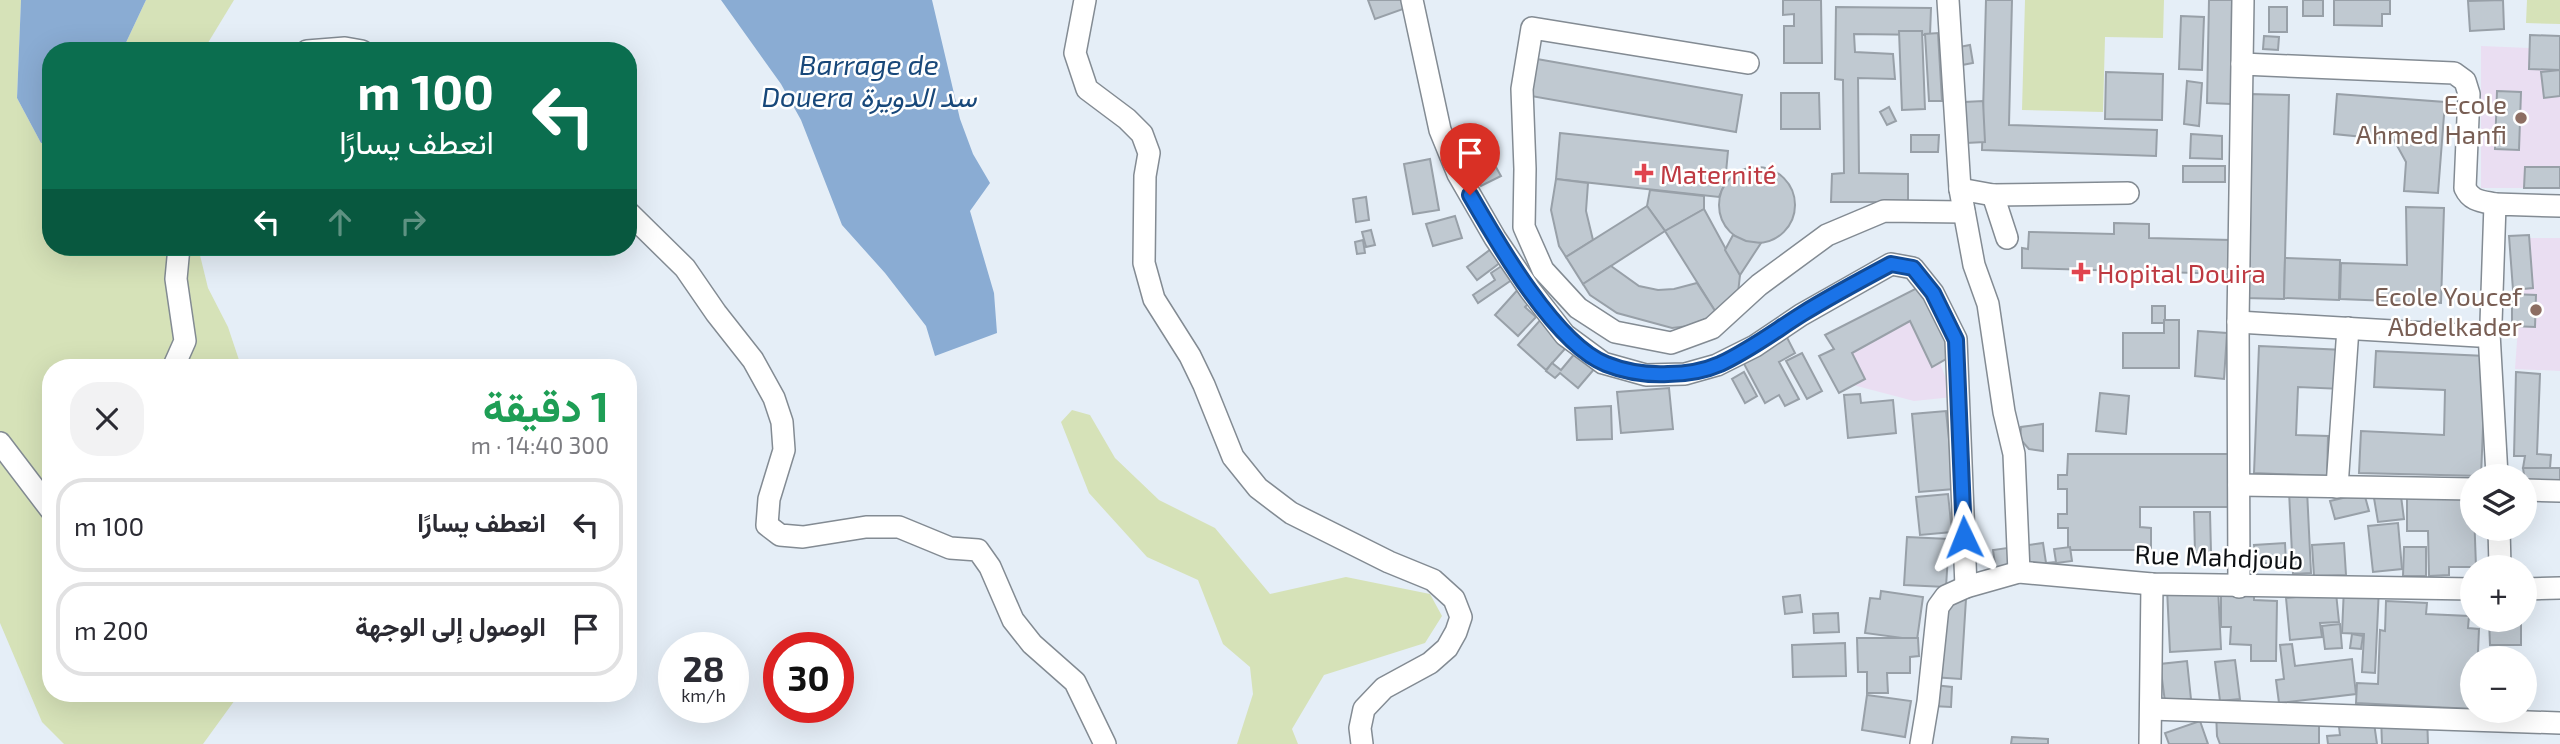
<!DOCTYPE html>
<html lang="ar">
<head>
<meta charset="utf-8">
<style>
	body { margin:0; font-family:"Exo 2",Vazirmatn,sans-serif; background:#f2f2f3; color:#2b2b33; direction:rtl; height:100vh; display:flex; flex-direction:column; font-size:26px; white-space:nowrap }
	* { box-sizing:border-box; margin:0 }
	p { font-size:23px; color:#7c7c81 }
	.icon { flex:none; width:38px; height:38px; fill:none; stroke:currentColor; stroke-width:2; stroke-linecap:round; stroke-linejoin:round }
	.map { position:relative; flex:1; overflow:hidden; direction:ltr }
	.drawer { position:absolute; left:42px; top:359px; width:595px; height:343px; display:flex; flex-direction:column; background:#fff; border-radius:28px; box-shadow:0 7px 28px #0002; direction:rtl }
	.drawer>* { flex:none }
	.banner { position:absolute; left:42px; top:42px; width:595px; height:214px; border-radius:28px; box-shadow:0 7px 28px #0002; direction:rtl; background:#0b6e4f; color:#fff; overflow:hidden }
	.controls { position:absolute; left:2460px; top:464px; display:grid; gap:14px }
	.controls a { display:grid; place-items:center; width:77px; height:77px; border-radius:50%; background:#fff; box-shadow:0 7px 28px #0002; font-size:35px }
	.speed { position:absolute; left:658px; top:632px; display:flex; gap:14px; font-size:35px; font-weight:700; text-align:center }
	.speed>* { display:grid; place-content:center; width:91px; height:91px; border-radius:50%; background:#fff; box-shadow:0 7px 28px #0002; line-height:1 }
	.speed small { font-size:18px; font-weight:400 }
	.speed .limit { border:10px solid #d22; background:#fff; color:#111 }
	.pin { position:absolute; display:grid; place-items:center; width:60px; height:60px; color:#fff; margin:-72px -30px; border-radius:50% 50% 50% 0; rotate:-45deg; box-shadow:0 0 7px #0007 }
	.pin .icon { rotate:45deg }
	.me { position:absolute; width:77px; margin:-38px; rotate:358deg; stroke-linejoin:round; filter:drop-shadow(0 0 5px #0008) }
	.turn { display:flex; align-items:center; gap:24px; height:147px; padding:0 28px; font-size:32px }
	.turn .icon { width:91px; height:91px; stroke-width:2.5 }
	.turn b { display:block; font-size:49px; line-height:60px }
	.lanes { display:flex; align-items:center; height:66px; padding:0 28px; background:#0003; justify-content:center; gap:35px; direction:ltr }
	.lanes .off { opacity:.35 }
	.round { display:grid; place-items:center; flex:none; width:74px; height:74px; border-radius:28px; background:#f2f2f3 }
	.overview { display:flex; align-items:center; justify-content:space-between; height:119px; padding:0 28px }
	h1 { font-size:42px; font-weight:700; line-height:52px; color:#1e9e55 }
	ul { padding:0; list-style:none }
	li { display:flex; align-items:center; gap:21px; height:94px; margin:0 14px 10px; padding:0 14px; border:4px solid #e1e1e2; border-radius:28px }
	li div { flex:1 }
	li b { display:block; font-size:26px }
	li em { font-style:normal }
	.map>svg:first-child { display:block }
	.education { fill:#eadef2 }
	.green { fill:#d6e2b8 }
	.water { fill:#8aacd3 }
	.building { fill:#c0c9d1; stroke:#98a0a8; stroke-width:2 }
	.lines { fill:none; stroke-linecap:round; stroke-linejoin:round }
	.minor-casing { stroke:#838b93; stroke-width:24 }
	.minor { stroke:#fff; stroke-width:21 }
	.route-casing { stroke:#114b97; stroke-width:18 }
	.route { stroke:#1a73e8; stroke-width:12 }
	.education-dot { fill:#8d6e63; stroke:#fff; stroke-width:2.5 }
	.health-dot { fill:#e0444e; stroke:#fff; stroke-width:2.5 }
	.labels { text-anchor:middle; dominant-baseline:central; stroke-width:5; stroke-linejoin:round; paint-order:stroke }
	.education-label { font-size:26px; fill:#785e54; stroke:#fff; text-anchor:end }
	.health-label { font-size:26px; fill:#be3a42; stroke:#fff; text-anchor:start }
	.street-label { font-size:26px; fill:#0d1013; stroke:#fff }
	.water-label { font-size:28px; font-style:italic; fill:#18487a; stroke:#fff }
</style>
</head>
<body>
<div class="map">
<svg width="2560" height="744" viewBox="0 0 2560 744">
	<rect width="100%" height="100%" fill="#e5eef7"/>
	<g class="education">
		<path d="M2560,36V188H2481V46L2529,48Z"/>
		<path d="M2522,238H2560V371L2515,369L2518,327L2512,326V294H2521Z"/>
		<path d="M1919,287L1953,355L1940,363L1953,397L1914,401L1853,385L1839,393L1819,356L1833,349L1825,335Z"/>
	</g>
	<g class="green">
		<path d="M0,0H21L17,98L41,143L51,142V247H198L208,288L228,327L240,363L239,368H51V693H240L203,744H64L42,722L0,623Z"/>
		<path d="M146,0H234L203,51H122Z"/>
		<path d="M2025,0H2164L2163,38L2105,37L2103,112L2022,110Z"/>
		<path d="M2527,0H2560V24L2526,23Z"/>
		<path d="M1072,410L1090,415L1115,458L1159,500L1215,528L1270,594L1346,577L1430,594L1442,616L1425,643L1324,675L1292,729L1298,744H1237L1253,694L1250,667L1223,644L1198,580L1147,557L1089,493L1061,422Z"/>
	</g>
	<g class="water">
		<path d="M21,0H146L122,51H51V142L41,143L17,98Z"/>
		<path d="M721,0H932L960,119L973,154L990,183L970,211L994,293L997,333L935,356L926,326L885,273L842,225L801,120L781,84Z"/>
	</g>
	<g class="building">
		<path d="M1368,0H1403L1406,8L1375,19Z"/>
		<path d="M1783,0H1821L1822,63H1784V26H1794V14L1783,15Z"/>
		<path d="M1986,0H2012L2009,125L2157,130L2156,156L1982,150Z"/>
		<path d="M2209,0H2232L2231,104L2207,103Z"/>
		<rect x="2303" y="0" width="20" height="16"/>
		<path d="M2334,0H2390V14H2382V26L2334,25Z"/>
		<path d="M2503,0L2504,29L2470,31L2468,1Z"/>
		<path d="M1836,7L1931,8L1930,35L1854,34L1855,52L1893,54L1895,79L1858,78L1859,173L1908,174V202H1831L1832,174L1844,173L1843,80L1835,79Z"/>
		<rect x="2269" y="7" width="18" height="25"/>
		<path d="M2181,16L2204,17L2202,70L2179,69Z"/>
		<path d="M1899,31H1922L1925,109L1902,110Z"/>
		<path d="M1938,33L1942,101H1929L1925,34Z"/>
		<path d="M2530,35L2560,36V70L2529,69Z"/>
		<path d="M2264,36L2279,37L2278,50L2263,49Z"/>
		<path d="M1970,45L1973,63L1962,65L1959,47Z"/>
		<path d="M1537,59L1742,95L1736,132L1531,96Z"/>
		<path d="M2560,70V96L2544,98L2541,72Z"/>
		<path d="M2106,72L2163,74L2162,120L2105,119Z"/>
		<path d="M2187,81L2202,83L2199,126L2184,124Z"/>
		<path d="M2497,91L2521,92L2519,150L2495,149Z"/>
		<path d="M1781,93H1819L1820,129H1781Z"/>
		<path d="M2250,94L2289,95L2284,299L2245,298Z"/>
		<path d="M2337,94L2445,102L2438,193L2404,191L2406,162L2394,140L2334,134Z"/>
		<path d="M1983,101L1985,142L1966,143L1964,102Z"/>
		<path d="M1889,107L1896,121L1887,125L1880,112Z"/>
		<path d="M1560,133L1728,151L1725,183L1719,197L1556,179Z"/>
		<path d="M2191,134L2222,136V159L2190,158Z"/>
		<path d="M1911,135H1939L1938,152H1911Z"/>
		<path d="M1484,146L1501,176L1481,186L1465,157Z"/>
		<path d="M1430,159L1439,210L1413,214L1404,164Z"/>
		<rect x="2183" y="166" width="42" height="16"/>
		<path d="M2525,167H2560V188H2524Z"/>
		<circle cx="1757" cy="205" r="38"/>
		<path d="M1556,179L1588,183L1586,211L1593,240L1566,257L1559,246L1551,210Z"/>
		<path d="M1650,190L1704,196V209L1665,231L1647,206Z"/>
		<path d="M1366,197L1369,220L1356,222L1353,199Z"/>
		<path d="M1647,206L1665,231L1583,284L1566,257Z"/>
		<path d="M2406,207L2444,208L2441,303L2340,299L2341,263L2407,265Z"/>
		<path d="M1704,209L1740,275L1738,293L1717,314L1665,231Z"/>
		<path d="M1455,216L1462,238L1433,246L1426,224Z"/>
		<path d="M2114,223L2149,224V238L2231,240L2230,274L2022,268V248L2028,249L2029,232L2114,234Z"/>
		<path d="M1371,230L1375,245L1366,247L1362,232Z"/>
		<path d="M1733,235L1746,241L1761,243L1740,275L1725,250Z"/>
		<path d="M2529,235L2533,288L2513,290L2509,236Z"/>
		<path d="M1363,240L1365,253L1357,254L1355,242Z"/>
		<path d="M1491,249L1501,262L1477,280L1467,267Z"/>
		<path d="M2285,258L2340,260L2339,300L2284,298Z"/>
		<path d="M1506,263L1516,277L1478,303L1473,295L1495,280L1491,273Z"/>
		<path d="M1611,266L1639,286L1658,290L1674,289L1697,283L1717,314L1689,326L1672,328L1617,313L1590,295L1583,284Z"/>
		<path d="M1521,286L1534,298L1525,307L1536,317L1518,336L1495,315Z"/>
		<path d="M1919,287L1953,355L1932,367L1910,321L1852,353L1865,379L1839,393L1819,356L1834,349L1825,335Z"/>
		<path d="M2512,294L2536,295L2535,327L2512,326Z"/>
		<rect x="2152" y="306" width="13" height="17"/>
		<path d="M1543,317L1571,342L1546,370L1518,345Z"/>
		<path d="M2164,320H2179V368H2123V333H2164Z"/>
		<path d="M1780,324L1795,353L1779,362L1799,399L1785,406L1779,395L1765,403L1735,347Z"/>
		<path d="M2198,331L2227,333L2224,379L2195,376Z"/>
		<path d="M2259,346L2344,350L2342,389L2298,387L2296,435L2328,436L2327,476L2254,473Z"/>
		<path d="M2376,351L2486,356L2481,476L2359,473L2361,431L2444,435L2445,390L2374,387Z"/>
		<path d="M1576,352L1595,368L1578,388L1560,373L1555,378L1546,371L1552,363L1561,370Z"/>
		<path d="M1802,353L1822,391L1807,399L1786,361Z"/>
		<path d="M1744,372L1757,396L1745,403L1732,379Z"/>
		<path d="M2516,372L2540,374L2537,454L2551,455L2550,468H2523L2525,456H2514Z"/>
		<path d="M1669,388L1673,429L1621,433L1617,392Z"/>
		<path d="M2100,393L2129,396L2126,434L2096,431Z"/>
		<path d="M1860,394L1861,403L1893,400L1896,433L1848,438L1844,395Z"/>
		<path d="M1611,406L1612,439L1577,440L1575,408Z"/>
		<path d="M1946,411L1954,489L1919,492L1912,414Z"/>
		<path d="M2043,424V451L2029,449L2020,439L2021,427Z"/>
		<path d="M2068,454H2228V507H2140V527L2151,528V550H2068V528H2058V514H2067V489H2058V475H2067Z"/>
		<path d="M2523,468H2560V483L2525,482Z"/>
		<path d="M2399,481L2404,519L2378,522L2372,486Z"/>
		<path d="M2473,483L2476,567H2449V575L2429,576L2428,531H2407V487Z"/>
		<path d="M2307,490L2311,573L2293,574L2289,491Z"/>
		<path d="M2364,493L2369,511L2335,519L2330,501Z"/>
		<path d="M1948,494L1952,532L1920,535L1916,497Z"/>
		<path d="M2194,512H2210L2211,553H2195Z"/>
		<path d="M2398,523L2402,569L2373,572L2368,526Z"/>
		<path d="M1907,537L1949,539L1946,587L1904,585Z"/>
		<path d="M2043,543L2046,563L2056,562L2054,549L2070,547L2072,561L1996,571L1993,550Z"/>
		<path d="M2285,543L2286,562L2256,564L2254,545Z"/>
		<path d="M2344,543L2346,575L2314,576L2312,545Z"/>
		<path d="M2404,547H2426V576H2403Z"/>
		<path d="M2221,583L2254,584V600L2277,601L2276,661H2251V645L2230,644L2231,627H2221Z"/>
		<path d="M2218,587L2221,649L2170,652L2167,589Z"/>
		<path d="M2344,587L2379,588L2375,673L2362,672L2364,634L2342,633Z"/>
		<path d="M1881,591L1923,597L1917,640L1865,633L1870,598L1880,599Z"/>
		<path d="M2336,593L2339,622L2320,623L2322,637L2290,640L2286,598Z"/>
		<path d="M1800,595L1802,612L1785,614L1783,597Z"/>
		<path d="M1937,597L1966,599L1961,679L1932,677Z"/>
		<path d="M2386,601L2427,603L2426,614L2469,616L2468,628L2479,629L2478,652L2489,653V658H2473V709L2356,703L2357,683L2378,684L2380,630L2385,631Z"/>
		<path d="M1838,613L1839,632L1814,633L1813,614Z"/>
		<path d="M2489,620H2521V645H2490Z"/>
		<path d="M2340,624L2342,648L2325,649L2322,626Z"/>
		<path d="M2352,634L2363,636L2361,649L2350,648Z"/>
		<path d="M1857,638H1918L1919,656L1910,657V673H1887L1888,693H1867V672H1858Z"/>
		<path d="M1845,643L1846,676L1793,677L1792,645Z"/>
		<path d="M2292,644L2295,666L2352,659L2356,694L2279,703L2276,680L2284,679L2280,645Z"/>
		<path d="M2235,660L2240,699L2220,701L2215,662Z"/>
		<path d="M2187,661L2191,699L2165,702L2160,664Z"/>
		<path d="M2525,669H2530L2527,712L2495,710H2525Z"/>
		<path d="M1934,685L1952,687L1951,707L1932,706Z"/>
		<path d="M1867,695L1911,701L1905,737L1862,730Z"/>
		<path d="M2216,712L2319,714V744H2220L2217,736Z"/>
		<path d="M2427,715L2428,744H2382L2381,716Z"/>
		<path d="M2200,721L2208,744H2169L2165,733Z"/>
		<path d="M2374,723L2377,744H2328L2327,736L2340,735L2339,727Z"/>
		<path d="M2012,737L2048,739V744H2011Z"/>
	</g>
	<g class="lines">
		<defs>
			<g id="minor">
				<path d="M1085,0L1075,53L1087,89L1127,119L1142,134L1149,153L1145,176L1144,263L1154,299L1190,356L1204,385L1233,457L1258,488L1291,513L1389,562L1433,580L1454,599L1461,617L1456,632L1447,648L1430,663L1384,688L1364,709L1360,728L1362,744"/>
				<path d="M1412,0L1440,130L1458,174L1495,238L1530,290L1565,335L1603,363L1646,375L1685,374L1717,365L1755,346L1801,315L1891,264L1913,268L1933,293L1956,339L1966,587"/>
				<path d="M1948,0L1960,189L1974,265L1988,304L2004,412L2014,454L2019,572"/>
				<path d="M307,51L345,48L362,51"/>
				<path d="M1748,63L1532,28L1522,89L1525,169L1524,227L1543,270L1578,308L1615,332L1671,343L1712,328L1759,285L1827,235L1884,211L1964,212"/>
				<path d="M2242,64L2454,73L2465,81L2469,94L2465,188C2471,201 2481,201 2495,204"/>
				<path d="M1960,189L1993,195L2128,193"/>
				<path d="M1993,195L2007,238"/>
				<path d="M628,212L685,268L716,313L753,360L774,398L782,422L784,450L769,499L767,525L780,535L803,537L866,527H899L950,548L978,550L990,567L1013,620L1032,644L1075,682L1105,744"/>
				<path d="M2238,322L2478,336L2489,333L2491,323L2495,204L2560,206"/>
				<path d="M2489,333L2497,476"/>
				<path d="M173,368L185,341L176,279L179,247"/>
				<path d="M0,443L51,510"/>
				<path d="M2239,485L2473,489"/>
				<path d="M2337,487L2348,328"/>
				<path d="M2525,490L2560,491"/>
				<path d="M2499,528L2500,567"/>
				<path d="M2239,587L2238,322L2243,0"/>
				<path d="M2525,589L2560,588"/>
				<path d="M2151,709L2560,723"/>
				<path d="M1921,744L1928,702L1938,607L1946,596L1966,587L2019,572L2152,584L2473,589"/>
				<path d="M2150,744L2152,584"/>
			</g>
		</defs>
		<use href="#minor" class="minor-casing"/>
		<use href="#minor" class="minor"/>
	</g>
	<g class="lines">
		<defs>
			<path id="route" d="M1470,195C1497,242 1555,344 1606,364C1626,372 1647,375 1668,374C1686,374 1704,371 1720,364C1750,350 1775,331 1802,314C1831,296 1861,280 1891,264L1913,268L1933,293L1956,340L1964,537"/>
		</defs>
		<use href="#route" class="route-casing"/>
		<use href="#route" class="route"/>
	</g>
	<g class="education-dot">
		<circle cx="2521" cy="118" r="7"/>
		<circle cx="2536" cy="310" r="7"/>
	</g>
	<g class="health-dot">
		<path d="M1640.5 162.5h7v7h7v7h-7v7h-7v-7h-7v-7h7z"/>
		<path d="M2077.5 261.5h7v7h7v7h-7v7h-7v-7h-7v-7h7z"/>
	</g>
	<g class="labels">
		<g class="education-label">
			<text x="2507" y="103">Ecole<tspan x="2507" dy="30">Ahmed Hanfi</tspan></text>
			<text x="2522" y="295">Ecole Youcef<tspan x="2522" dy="30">Abdelkader</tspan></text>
		</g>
		<g class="health-label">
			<text x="1660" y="173">Maternité</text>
			<text x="2097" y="272">Hopital Douira</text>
		</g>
		<g class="street-label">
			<text transform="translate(2219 556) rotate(2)">Rue Mahdjoub</text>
		</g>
		<g class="water-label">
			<text x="869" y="64">Barrage de<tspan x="869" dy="32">Douera سد الدويرة</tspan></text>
		</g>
	</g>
</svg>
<div class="controls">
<a><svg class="icon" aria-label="layers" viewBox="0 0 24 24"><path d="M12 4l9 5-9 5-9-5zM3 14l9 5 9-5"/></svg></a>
<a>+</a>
<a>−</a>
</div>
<div class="speed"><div>28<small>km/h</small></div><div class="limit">30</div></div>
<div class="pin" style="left:1470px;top:195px;background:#d93025"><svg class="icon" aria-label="arrive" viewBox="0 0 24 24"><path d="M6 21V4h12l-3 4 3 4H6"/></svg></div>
<svg class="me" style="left:1964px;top:537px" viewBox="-20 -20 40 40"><path d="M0-17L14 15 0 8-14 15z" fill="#1a73e8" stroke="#fff" stroke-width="4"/></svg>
<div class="banner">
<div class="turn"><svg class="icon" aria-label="left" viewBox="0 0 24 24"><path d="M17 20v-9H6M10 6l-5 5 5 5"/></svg><div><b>100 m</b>انعطف يسارًا</div></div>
<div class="lanes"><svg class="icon" aria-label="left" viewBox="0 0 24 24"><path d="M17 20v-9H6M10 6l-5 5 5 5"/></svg><svg class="icon off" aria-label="ahead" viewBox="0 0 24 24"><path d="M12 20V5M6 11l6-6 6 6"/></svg><svg class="icon off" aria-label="right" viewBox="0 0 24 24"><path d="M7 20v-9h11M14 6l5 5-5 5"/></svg></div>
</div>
<section class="drawer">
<div class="overview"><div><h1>1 دقيقة</h1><p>300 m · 14:40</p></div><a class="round"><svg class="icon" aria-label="close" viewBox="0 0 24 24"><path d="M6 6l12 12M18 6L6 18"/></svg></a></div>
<ul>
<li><svg class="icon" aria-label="left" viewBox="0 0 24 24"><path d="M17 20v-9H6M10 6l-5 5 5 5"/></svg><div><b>انعطف يسارًا</b></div><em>100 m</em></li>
<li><svg class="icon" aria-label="arrive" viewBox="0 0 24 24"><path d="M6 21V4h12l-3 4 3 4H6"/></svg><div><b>الوصول إلى الوجهة</b></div><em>200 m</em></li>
</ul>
</section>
</div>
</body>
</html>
